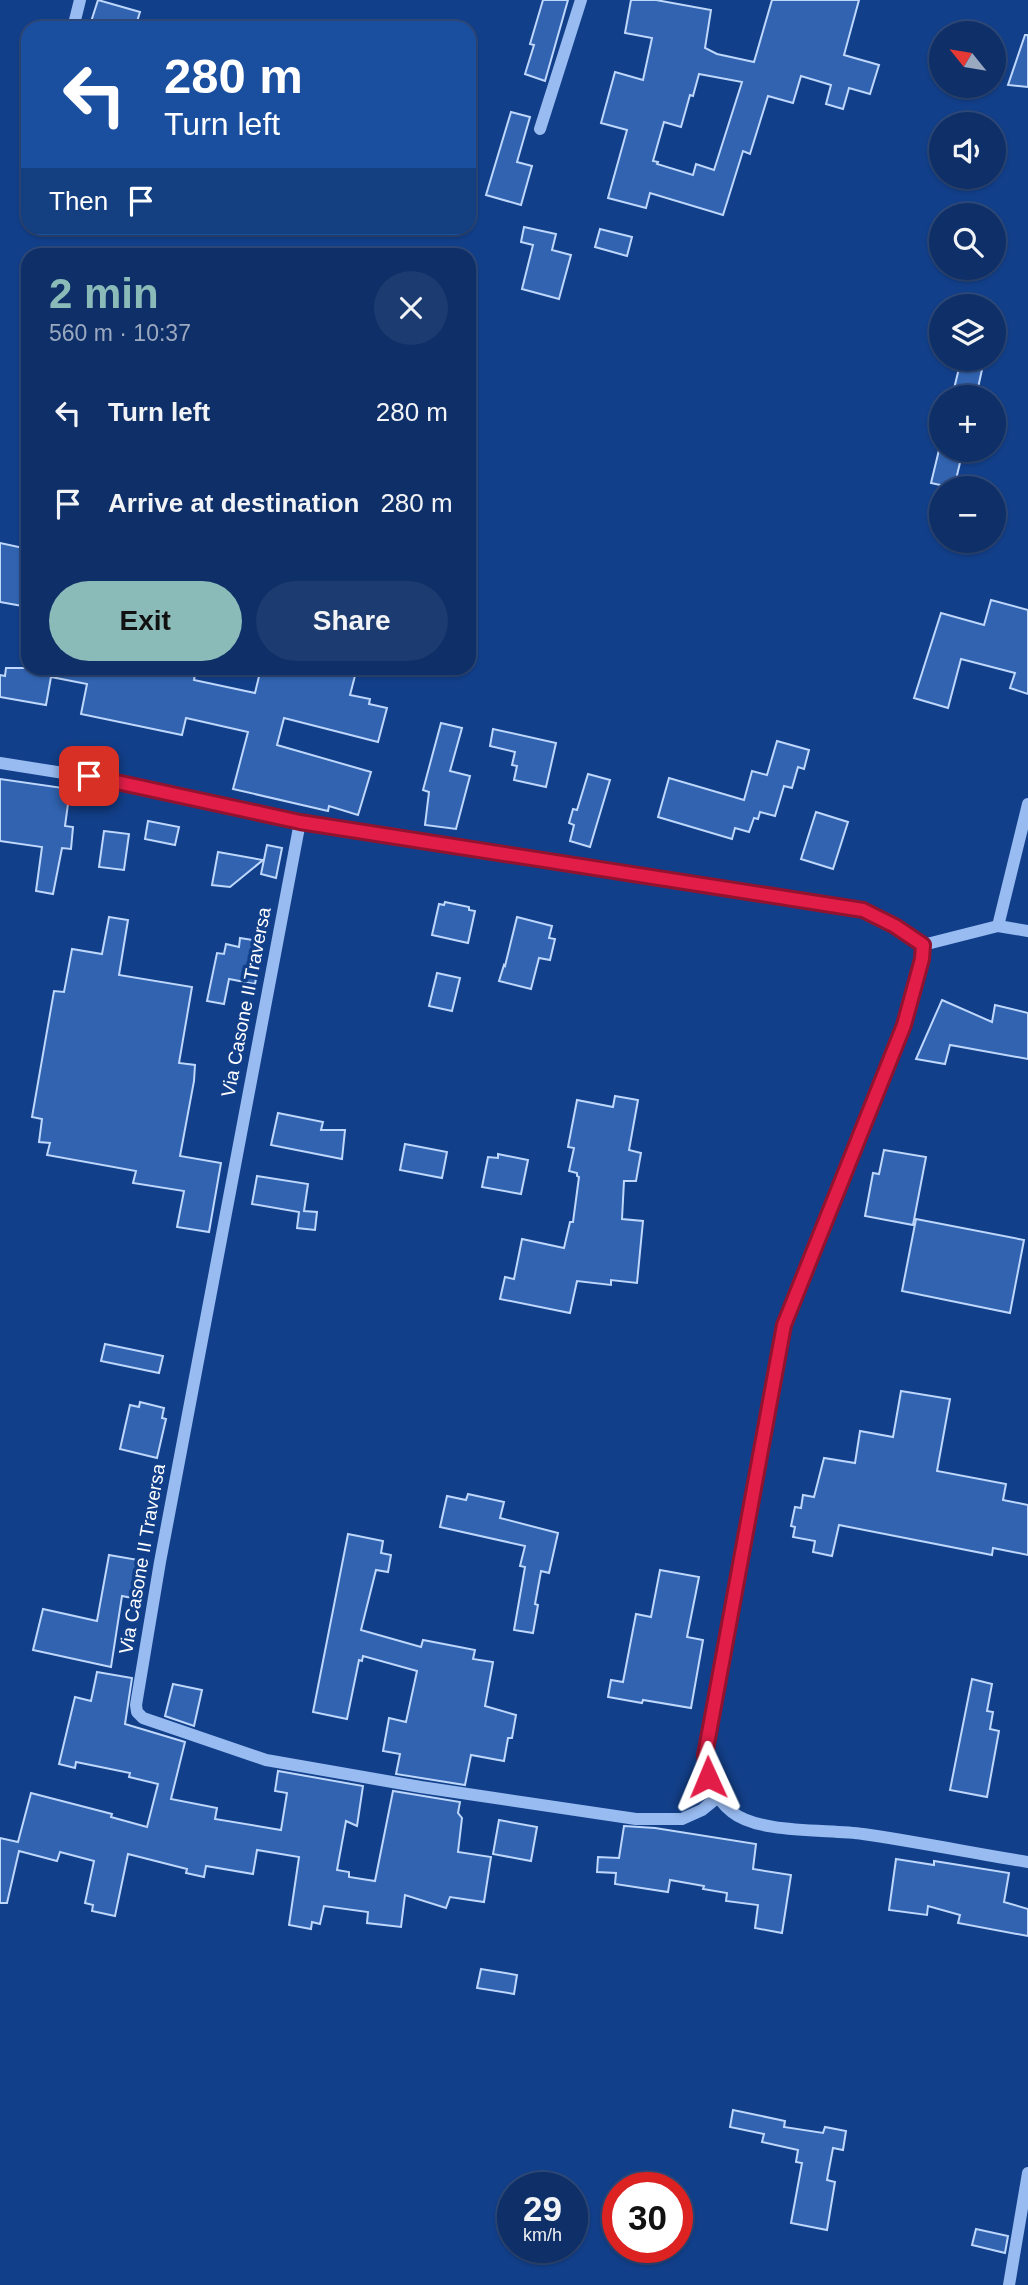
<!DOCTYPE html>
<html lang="en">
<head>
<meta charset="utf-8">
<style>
	body { margin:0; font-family:Helvetica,sans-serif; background:#1c3b70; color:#f1f3f6; height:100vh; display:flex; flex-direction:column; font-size:26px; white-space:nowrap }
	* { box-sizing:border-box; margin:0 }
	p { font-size:23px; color:#9ba9c0 }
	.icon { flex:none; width:38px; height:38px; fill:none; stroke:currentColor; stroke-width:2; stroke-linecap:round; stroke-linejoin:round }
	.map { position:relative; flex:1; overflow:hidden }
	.side { position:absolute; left:21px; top:248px; width:455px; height:427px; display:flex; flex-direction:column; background:#0e2f67; border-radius:21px; box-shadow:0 2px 5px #0004,0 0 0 2px #2e4a7b }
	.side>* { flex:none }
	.top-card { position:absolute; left:21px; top:21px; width:455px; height:214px; border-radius:21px; box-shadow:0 2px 5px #0004,0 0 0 2px #2e4a7b; background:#1a4fa0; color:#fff; overflow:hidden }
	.needle { width:46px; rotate:300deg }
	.tools { position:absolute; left:929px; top:21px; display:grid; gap:14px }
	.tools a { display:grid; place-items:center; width:77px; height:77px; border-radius:50%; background:#0e2f67; box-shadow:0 2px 5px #0004,0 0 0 2px #2e4a7b; font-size:35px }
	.speed { position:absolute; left:497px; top:2172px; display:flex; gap:14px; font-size:35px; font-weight:700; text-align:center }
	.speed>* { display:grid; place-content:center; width:91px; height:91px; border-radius:50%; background:#0e2f67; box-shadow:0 2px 5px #0004,0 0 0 2px #2e4a7b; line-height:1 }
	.speed small { font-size:18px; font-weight:400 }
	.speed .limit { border:10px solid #d22; background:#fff; color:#111 }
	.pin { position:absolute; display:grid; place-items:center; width:60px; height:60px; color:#fff; margin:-30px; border-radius:14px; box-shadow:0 4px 10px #0006 }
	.me { position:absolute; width:77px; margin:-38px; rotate:359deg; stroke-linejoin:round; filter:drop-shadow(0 0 5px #0008) }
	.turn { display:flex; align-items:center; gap:24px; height:147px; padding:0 28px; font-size:32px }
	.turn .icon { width:91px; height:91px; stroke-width:2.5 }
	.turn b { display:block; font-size:49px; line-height:60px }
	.then { display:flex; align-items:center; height:66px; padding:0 28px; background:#0003; gap:14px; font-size:26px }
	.round { display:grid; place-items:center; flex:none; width:74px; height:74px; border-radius:37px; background:#1c3b70 }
	.headline { display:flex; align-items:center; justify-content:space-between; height:119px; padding:0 28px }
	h1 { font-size:42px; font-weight:700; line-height:52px; color:#8bbbb9 }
	.action { display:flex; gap:14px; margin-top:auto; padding:14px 28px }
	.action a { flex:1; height:80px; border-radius:42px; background:#8bbbb9; color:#111; font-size:28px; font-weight:700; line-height:80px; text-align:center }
	.action a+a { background:#1c3b70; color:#f1f3f6 }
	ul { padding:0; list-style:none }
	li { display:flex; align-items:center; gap:21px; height:91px; padding:0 28px }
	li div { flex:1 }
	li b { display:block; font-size:26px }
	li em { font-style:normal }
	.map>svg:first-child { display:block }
	.building { fill:#3163b0; stroke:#bed7fc; stroke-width:2; fill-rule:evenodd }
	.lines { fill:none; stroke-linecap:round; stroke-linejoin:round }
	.minor { stroke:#98bbf1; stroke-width:12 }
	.route-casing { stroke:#92132f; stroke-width:18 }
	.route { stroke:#e11d48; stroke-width:12 }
	.labels { text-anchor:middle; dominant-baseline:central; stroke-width:7; stroke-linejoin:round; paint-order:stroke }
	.street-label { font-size:19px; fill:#fff; stroke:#123f89 }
</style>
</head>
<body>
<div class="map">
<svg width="1028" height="2285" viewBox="0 0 1028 2285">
	<rect width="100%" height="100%" fill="#123f89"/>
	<g class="building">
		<path d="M98,0L140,12L135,28H89Z"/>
		<path d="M543,0H568L545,81L525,74L534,45L530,44Z"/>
		<path d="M631,0H656L711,10L705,48L717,54L754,62L772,0H859L844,55L879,65L870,94L849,88L843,109L826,104L831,85L801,76L793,103L768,96L750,154L743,151L723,215L650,193L646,208L608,198L627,130L601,123L615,72L643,80L652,38L625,33ZM699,74L742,82L714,170L696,164L693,175L657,164L658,162L653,161L664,122L681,127L690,95L693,96Z"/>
		<path d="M1025,35H1028V87L1008,85Z"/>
		<path d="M511,112L530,117L517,162L532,166L521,205L486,195Z"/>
		<path d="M524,227L556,234L552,250L571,255L559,299L522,289L533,245L521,242Z"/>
		<path d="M600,229L632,237L627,256L595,247Z"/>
		<path d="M961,360L983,365L976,397H952Z"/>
		<path d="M939,450H963L954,488L931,483Z"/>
		<path d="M0,543L28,549V607L0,602Z"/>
		<path d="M991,600L1028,610V694L1010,688L1015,673L961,659L948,708L914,698L941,613L984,625Z"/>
		<path d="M6,668H196L194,680L255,693L261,668H357L350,695L370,699L369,704L387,708L378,742L284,718L277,745L371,772L358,815L329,806L328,811L233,789L248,732L186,718L182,735L81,714L87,684L51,677L46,705L0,697V675L5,676Z"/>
		<path d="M441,723L462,728L450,771L470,776L456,829L425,825L429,792L423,790Z"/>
		<path d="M493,729L556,743L546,787L514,780L517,766L512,765L515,752L490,746Z"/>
		<path d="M777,741L809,750L804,769L798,767L792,788L784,786L775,816L760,812L758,819L754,818L749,832L735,828L732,839L658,817L669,778L744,800L752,771L767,775Z"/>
		<path d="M588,774L610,780L590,847L570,841L574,825L569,823L573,809L577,810Z"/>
		<path d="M0,779L70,789L65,826L73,827L71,849L62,848L53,894L36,891L42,847L0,841Z"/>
		<path d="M816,812L848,822L833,869L801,859Z"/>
		<path d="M148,821L179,827L175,845L145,839Z"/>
		<path d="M104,831L129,834L124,870L99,867Z"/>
		<path d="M267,845L282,848L276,878L261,874Z"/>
		<path d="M218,852L263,860L230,887L212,885Z"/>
		<path d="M445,902L469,907V910L475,911L468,943L432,935L439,904L444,905Z"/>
		<path d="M109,917L128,920L119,975L192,987L179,1063L195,1065L194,1081L180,1156L221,1163L209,1232L177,1227L184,1191L133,1183L136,1171L47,1155L50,1143L39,1142L42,1119L32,1117L54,991L64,992L72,949L102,954Z"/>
		<path d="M517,917L552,926L549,938L555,939L550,960L539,958L531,989L499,981L504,965L505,966Z"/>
		<path d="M240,938L260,941L258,952H261L255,984L229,979L224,1004L207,1001L217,953L224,954L226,944L239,947Z"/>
		<path d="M437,973L460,978L452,1011L429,1006Z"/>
		<path d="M942,1000L992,1022L995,1005L1028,1013V1059L950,1045L945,1064L916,1059Z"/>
		<path d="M615,1096L638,1100L629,1150L641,1153L636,1181H624L622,1219L643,1221L637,1283L611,1280V1285L577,1281L570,1313L500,1299L505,1277L514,1279L522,1239L564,1248L570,1222H573L579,1177L577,1176V1173L569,1171L574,1148L568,1147L577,1100L613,1107Z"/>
		<path d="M278,1113L323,1122L321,1130H345L342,1159L271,1145Z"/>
		<path d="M405,1144L447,1152L442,1178L400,1170Z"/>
		<path d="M884,1150L926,1157L913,1225L865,1216L873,1173L879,1174Z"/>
		<path d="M498,1154L528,1160L521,1194L482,1187L488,1157L498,1158Z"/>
		<path d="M257,1176L308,1184L304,1211L317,1212L315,1230L297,1228L299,1212L252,1204Z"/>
		<path d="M916,1219L1024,1240L1010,1313L902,1291Z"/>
		<path d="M105,1344L163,1356L159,1373L101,1361Z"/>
		<path d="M901,1391L950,1399L937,1471L1006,1484L1003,1500L1028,1505V1555L993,1548L992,1555L839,1525L832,1556L813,1552L815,1541L793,1537L795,1527L791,1526L795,1507L801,1508L803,1495L814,1497L824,1458L855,1463L860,1431L893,1437Z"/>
		<path d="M140,1402L164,1408L162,1418L166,1419L157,1458L120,1449L130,1405L139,1407Z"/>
		<path d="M468,1494L504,1502L500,1518L558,1533L549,1573L541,1571L535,1604L538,1605L533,1633L514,1630L525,1567L520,1566L525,1546L440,1527L447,1496L466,1500Z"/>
		<path d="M348,1534L383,1541L381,1553L391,1555L388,1572L376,1570L361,1630L421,1647L423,1640L475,1650L473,1659L493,1662L485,1706L516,1715L512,1738H508L504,1761L471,1755L465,1785L396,1774L400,1754L383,1751L389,1718L406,1722L417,1671L363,1656L362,1661L359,1660L347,1719L313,1712Z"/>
		<path d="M109,1555L144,1561L137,1599L122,1596L111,1667L33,1650L43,1609L97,1621Z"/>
		<path d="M660,1570L699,1577L687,1637L703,1640L691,1708L643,1700L642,1703L608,1697L611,1680L623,1682L636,1614L651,1617Z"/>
		<path d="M97,1672L132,1678L125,1724L185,1742L171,1799L217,1808L215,1819L281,1830L287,1793L275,1791L278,1771L363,1786L357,1826L346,1821L337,1870L349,1872V1877L375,1881L393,1791L460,1802L458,1813L462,1818L458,1852L491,1857L484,1902L450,1897L446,1908L405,1895L401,1927L367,1923L368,1912L324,1906L320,1924L312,1922L311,1929L289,1925L299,1857L257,1850L253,1874L206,1866L204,1877L186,1873L187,1869L128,1854L115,1916L92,1911L93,1905L85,1903L94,1861L60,1852L57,1861L19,1851L7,1903H0V1838L18,1842L31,1793L112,1814L111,1817L147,1827L158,1784L129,1777L130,1773L76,1762L75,1768L59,1764L75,1697L91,1701Z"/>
		<path d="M972,1679L992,1684L987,1711L993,1712L990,1729L999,1731L987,1797L950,1790Z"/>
		<path d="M173,1684L202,1690L194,1726L165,1716Z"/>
		<path d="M499,1820L537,1827L531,1861L493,1854Z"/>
		<path d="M624,1826L655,1828L756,1844L753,1869L791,1875L782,1933L755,1928L758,1905L726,1901L727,1893L703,1889L704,1886L670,1880L668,1892L615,1884L616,1873L597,1872L598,1857L619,1858Z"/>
		<path d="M896,1859L934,1865V1861L1009,1873L1004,1902L1028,1909V1936L958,1923L960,1915L928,1906L927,1915L889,1910Z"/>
		<path d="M481,1969L517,1975L514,1994L477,1988Z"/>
		<path d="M733,2110L785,2121L784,2127L823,2133L825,2127L846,2131L843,2150L833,2148L827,2180L835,2182L827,2230L791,2223L802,2163L796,2162L798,2150L762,2142L764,2134L730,2127Z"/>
		<path d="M976,2229L1008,2236L1005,2253L972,2245Z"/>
	</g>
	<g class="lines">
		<g class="minor">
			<path d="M73,28L80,0"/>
			<path d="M540,129L581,0"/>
			<path d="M0,763L89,777L300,822L863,910L895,926L923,945L922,959L904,1025L784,1325L705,1755C708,1777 713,1797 732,1812C759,1834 827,1829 863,1834C918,1842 973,1853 1028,1862"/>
			<path d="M300,822L160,1562L136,1705L137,1712L143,1718L266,1760L421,1787L636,1819H682L702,1810L718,1797"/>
			<path d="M998,926L1028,804"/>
			<path d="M923,945L998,926L1028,931"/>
			<path d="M1009,2285L1028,2173"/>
		</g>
	</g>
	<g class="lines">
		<defs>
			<path id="route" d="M89,776L300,822L863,910L895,926L923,945L922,959L904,1025L784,1325L705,1755L708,1777"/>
		</defs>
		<use href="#route" class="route-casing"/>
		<use href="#route" class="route"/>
	</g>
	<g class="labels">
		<g class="street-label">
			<text transform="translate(246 1002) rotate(-79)">Via Casone II Traversa</text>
			<text transform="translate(142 1559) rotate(-80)">Via Casone II Traversa</text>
		</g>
	</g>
</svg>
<div class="tools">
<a><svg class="needle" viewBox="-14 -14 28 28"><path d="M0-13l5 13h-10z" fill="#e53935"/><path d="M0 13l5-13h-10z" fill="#9ba9c0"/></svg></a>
<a><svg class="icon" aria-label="sound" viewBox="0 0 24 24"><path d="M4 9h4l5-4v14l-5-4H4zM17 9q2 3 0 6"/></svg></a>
<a><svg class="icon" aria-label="search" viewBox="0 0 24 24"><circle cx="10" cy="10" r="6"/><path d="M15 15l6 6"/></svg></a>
<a><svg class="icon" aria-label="layers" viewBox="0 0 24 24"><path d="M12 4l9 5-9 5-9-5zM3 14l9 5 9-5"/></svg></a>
<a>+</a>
<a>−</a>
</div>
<div class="speed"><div>29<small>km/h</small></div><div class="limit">30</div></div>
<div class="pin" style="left:89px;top:776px;background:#d93025"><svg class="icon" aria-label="arrive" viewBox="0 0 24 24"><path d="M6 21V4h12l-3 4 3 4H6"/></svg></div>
<svg class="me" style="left:708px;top:1777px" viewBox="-20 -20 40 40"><path d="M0-17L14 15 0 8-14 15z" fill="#e11d48" stroke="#fff" stroke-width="4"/></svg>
<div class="top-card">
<div class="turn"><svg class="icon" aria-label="left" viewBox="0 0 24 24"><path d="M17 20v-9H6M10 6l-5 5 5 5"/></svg><div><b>280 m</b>Turn left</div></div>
<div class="then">Then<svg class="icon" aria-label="arrive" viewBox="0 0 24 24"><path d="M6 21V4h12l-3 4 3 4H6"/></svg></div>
</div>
<section class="side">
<div class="headline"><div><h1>2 min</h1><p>560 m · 10:37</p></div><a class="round"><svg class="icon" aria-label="close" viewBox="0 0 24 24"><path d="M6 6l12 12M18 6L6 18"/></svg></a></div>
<ul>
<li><svg class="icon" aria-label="left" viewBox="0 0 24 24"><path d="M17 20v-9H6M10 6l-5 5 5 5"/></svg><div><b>Turn left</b></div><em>280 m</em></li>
<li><svg class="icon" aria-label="arrive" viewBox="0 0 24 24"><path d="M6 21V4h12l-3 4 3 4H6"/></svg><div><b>Arrive at destination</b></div><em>280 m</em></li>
</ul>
<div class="action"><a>Exit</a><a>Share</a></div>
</section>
</div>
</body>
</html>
